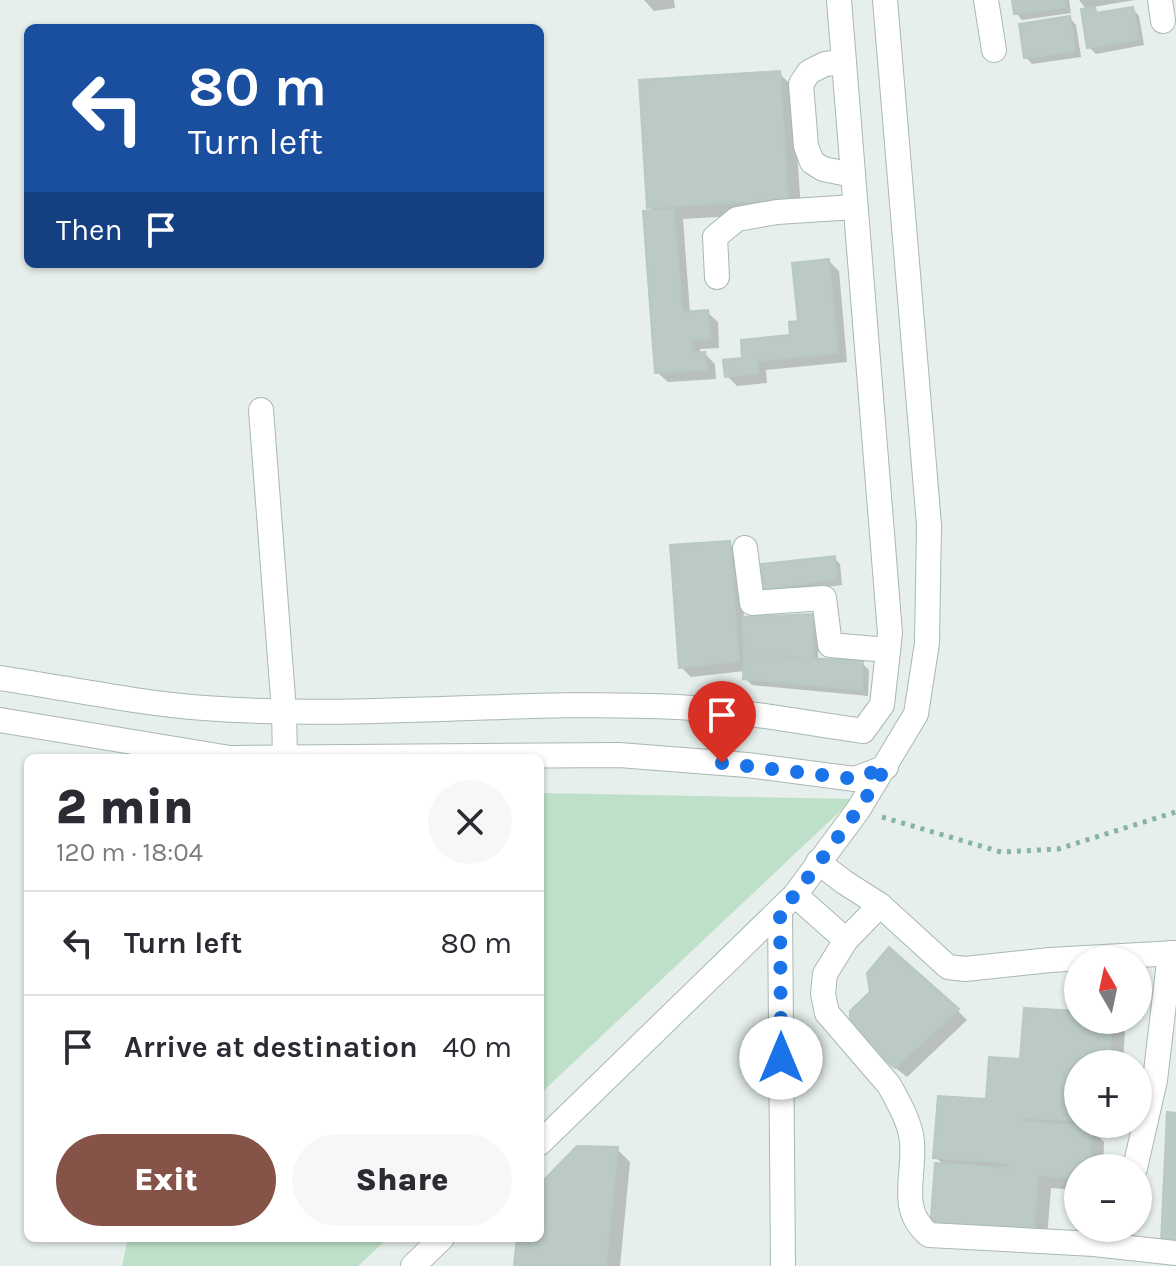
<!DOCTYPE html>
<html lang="en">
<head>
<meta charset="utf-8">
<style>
	body { margin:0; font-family:Karla,sans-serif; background:#f7f7f7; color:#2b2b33; height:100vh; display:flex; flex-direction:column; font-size:30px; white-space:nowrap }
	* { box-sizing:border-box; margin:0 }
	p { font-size:26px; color:#7c7c81 }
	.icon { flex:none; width:44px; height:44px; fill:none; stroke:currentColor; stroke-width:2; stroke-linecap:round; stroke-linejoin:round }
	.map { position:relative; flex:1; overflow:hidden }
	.panel { position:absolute; left:24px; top:754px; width:520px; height:488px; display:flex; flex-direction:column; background:#fff; border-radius:12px; box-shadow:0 2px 6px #0004 }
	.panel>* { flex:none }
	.hud { position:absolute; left:24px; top:24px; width:520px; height:244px; border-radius:12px; box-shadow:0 2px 6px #0004; background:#1a4fa0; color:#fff; overflow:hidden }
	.needle { width:52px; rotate:351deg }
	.controls { position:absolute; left:1064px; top:946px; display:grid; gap:16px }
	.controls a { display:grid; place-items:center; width:88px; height:88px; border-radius:50%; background:#fff; box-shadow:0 2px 6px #0004; font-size:40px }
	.pin { position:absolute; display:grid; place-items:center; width:68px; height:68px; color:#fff; margin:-82px -34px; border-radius:50% 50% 50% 0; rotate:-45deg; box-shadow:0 0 8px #0007 }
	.pin .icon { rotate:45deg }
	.me { position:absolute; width:88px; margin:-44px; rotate:0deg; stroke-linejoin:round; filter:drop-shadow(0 0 6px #0008) }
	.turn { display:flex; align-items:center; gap:28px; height:168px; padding:0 32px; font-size:36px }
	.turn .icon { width:104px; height:104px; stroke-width:2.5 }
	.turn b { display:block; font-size:56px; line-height:68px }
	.then { display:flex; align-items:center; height:76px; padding:0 32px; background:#0003; gap:16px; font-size:30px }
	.round { display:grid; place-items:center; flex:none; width:84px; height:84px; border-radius:42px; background:#f7f7f7 }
	.head { display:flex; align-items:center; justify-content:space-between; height:136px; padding:0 32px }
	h1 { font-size:48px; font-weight:800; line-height:60px }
	.button { display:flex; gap:16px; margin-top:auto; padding:16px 32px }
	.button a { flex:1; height:92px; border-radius:48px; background:#855347; color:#fff; font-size:32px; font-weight:800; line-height:92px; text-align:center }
	.button a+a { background:#f7f7f7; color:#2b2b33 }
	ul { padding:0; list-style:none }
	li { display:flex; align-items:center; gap:24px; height:104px; padding:0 32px; border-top:2px solid #e1e1e2 }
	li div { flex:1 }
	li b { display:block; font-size:30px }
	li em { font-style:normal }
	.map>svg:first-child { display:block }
	.green { fill:#bfe0c8 }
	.shadow { fill:#0003 }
	.building { fill:#bbcac4; stroke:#b8c9c2; stroke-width:2 }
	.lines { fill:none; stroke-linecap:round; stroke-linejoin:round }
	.minor-casing { stroke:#a8b8b2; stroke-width:26 }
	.path { stroke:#86b3a5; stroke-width:5; stroke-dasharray:4 6; stroke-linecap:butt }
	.minor { stroke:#fff; stroke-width:24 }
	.route { stroke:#1a73e8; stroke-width:14; stroke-dasharray:0 25.2 }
</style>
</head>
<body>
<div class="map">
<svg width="1176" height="1266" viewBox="0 0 1176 1266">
	<rect width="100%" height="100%" fill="#e6efeb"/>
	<g class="green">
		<path d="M540,793L853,799L540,1094Z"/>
		<path d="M128,1238H388L358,1266H122Z"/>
	</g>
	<g class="shadow">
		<path d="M644,0H674L675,8L654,11Z"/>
		<path d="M1014,0H1069L1071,13L1022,20L1016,13Z"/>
		<path d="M1079,0H1135L1093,7L1100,14L1133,9L1139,16L1144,45L1096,54L1089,47L1087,10Z"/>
		<path d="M1070,18L1076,25L1081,57L1032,64L1026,57Z"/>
		<path d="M779,73L793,87L801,212L683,219L690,313L707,312L718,322L719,348L700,349V355L705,354L715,364L716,379L668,382L657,372L654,212L649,207Z"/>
		<path d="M829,261L839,271L847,362L766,370L767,383L737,386L727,376L744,359L792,337Z"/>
		<path d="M729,543L739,554L744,619L812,616L818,623V661L862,663L869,670L868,696L752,685L745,678V671L691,677L681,667Z"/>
		<path d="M834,558L840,564L842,585L772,594L765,588Z"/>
		<path d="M957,1010L967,1020L907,1077L863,1042Z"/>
		<path d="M1078,1013V1020H1116L1125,1029L1123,1064H1078V1124H1118L1117,1136L1097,1135L1104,1142L1103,1168H1078V1190L1051,1188L1046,1250L935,1157L1022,1061Z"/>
		<path d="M617,1149L630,1162L620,1266H516L519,1238H540V1187Z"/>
	</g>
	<g class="building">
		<path d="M1012,0H1064L1065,7L1014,14Z"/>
		<path d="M1095,7L1096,13L1133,7L1139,39L1087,48L1081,9Z"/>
		<path d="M1070,16L1075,51L1024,58L1019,24Z"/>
		<path d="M780,71L788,199L647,208L639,80Z"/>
		<path d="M674,209L682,312L708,310L710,338L691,340L692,353L705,352L707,369L655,373L643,211Z"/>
		<path d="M829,259L838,353L757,361L758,373L725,377L723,360L742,358L741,340L790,335L789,322L798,321L792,263Z"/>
		<path d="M730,541L739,661L679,668L670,545Z"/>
		<path d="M835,556L837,579L764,589L761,564Z"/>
		<path d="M813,614L812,658L744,655L742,617Z"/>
		<path d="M744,655L863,661L862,690L743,679Z"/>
		<path d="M889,947L959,1009L895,1068L850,1032V1011L870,992L867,973Z"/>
		<path d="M1024,1008L1078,1011V1020H1112L1109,1064H1078V1121L1023,1118L1022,1121L1092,1126L1089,1168H1078V1178L1038,1175L1033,1238L930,1231L935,1163L1009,1168V1163L933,1158L938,1096L986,1099L989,1057L1020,1059Z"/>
		<path d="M1167,1112L1176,1113V1244L1161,1243Z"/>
		<path d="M577,1146L618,1147L606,1266H514L517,1238H540V1184Z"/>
	</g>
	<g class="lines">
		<defs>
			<g id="minor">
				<path d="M986,0L994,50"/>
				<path d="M1160,0L1163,21"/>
				<path d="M844,62L825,64L809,72L801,84L806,146L812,162L823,169L853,175"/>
				<path d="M717,277L715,237L737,219L777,212L855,207"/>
				<path d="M261,410L284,711L285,758"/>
				<path d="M745,548L752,603L824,598L830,645L888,650"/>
				<path d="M0,678C67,688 137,703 204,708C361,720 519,699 677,707C739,710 801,722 863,731L882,705L890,633L839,0"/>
				<path d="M0,720L230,758L619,755L747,765L855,779L886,767"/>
				<path d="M818,862L844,882L880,905L948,967L965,969L1050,960L1176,953"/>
				<path d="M795,895L846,940L825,974L823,994L827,1013L889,1085C898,1101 911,1124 912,1142C915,1178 898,1209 929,1235L1094,1244L1176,1253"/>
				<path d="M780,910L783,1266"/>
				<path d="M846,940L880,905"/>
				<path d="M540,1143L795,895L858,810L916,714L927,643L929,525L885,0"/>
				<path d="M1135,1168L1155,1080L1170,953"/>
				<path d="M413,1266L442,1238"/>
			</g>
		</defs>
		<use href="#minor" class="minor-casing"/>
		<path class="path" d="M882,817L1001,852L1058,849L1176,812"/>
		<use href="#minor" class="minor"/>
	</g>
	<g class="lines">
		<path class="route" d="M722,763L855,779L886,767L858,810L795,895L780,910L781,1058"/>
	</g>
</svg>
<div class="controls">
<a><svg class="needle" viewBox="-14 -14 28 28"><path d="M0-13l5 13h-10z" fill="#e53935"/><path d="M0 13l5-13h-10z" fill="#7c7c81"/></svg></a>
<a>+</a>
<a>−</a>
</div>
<div class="pin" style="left:722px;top:763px;background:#d93025"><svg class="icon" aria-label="arrive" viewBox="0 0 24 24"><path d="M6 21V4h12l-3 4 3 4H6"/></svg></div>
<svg class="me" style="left:781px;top:1058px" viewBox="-20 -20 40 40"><circle r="19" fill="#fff"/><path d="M0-13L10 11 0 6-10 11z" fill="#1a73e8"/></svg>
<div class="hud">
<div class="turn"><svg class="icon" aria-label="left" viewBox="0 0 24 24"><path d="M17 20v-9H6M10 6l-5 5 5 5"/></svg><div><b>80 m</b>Turn left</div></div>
<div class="then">Then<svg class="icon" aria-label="arrive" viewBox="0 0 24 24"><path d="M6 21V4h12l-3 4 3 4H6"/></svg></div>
</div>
<section class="panel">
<div class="head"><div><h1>2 min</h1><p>120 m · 18:04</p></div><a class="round"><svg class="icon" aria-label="close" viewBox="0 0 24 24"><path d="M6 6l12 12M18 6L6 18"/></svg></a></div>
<ul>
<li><svg class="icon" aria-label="left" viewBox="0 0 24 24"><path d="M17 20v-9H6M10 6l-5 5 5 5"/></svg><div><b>Turn left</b></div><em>80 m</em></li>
<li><svg class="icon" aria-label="arrive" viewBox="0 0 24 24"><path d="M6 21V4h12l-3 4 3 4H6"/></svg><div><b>Arrive at destination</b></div><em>40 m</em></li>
</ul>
<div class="button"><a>Exit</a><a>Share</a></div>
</section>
</div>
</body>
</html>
